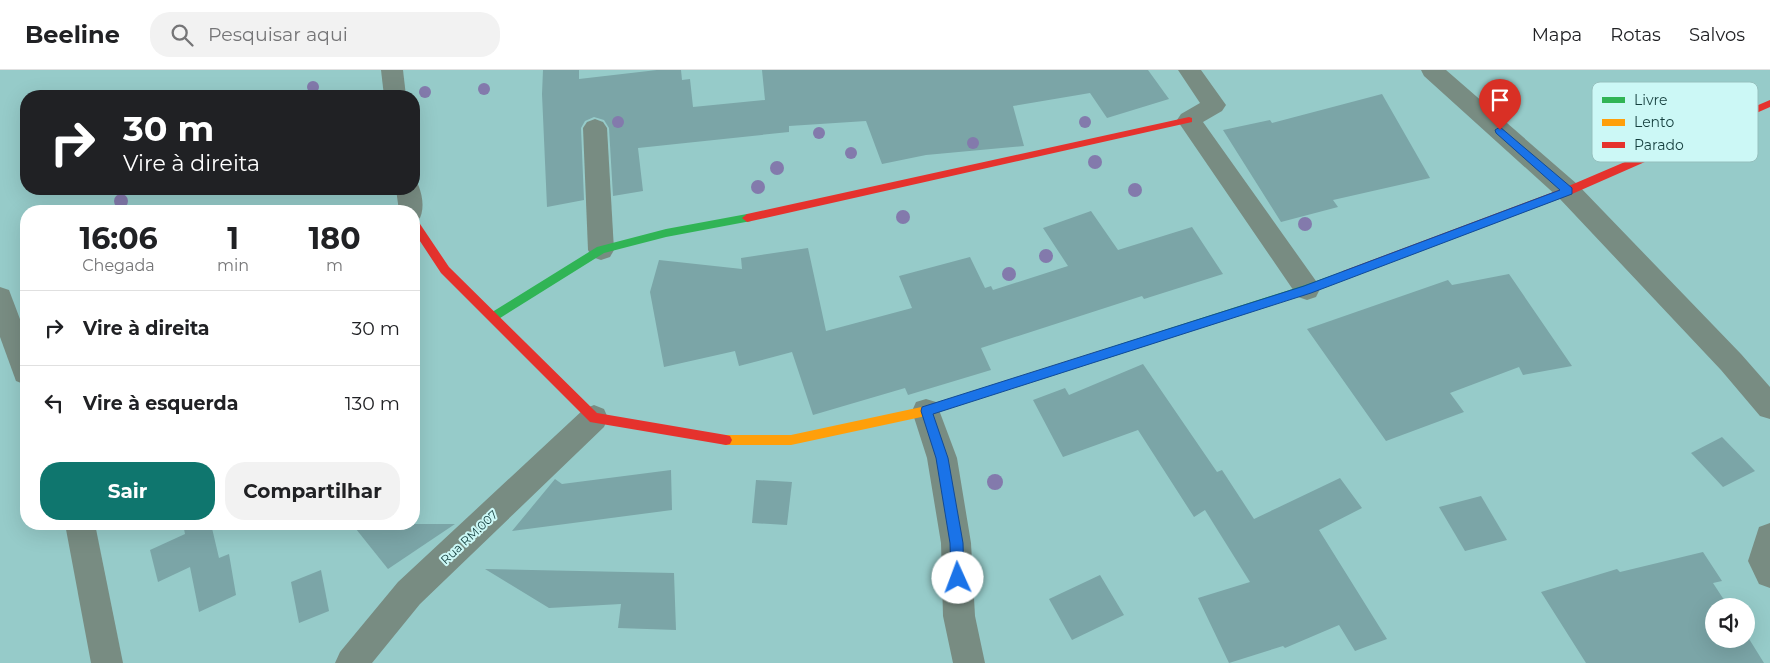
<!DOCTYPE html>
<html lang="pt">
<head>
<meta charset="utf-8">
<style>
	body { margin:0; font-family:Montserrat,sans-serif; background:#f2f2f2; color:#202124; height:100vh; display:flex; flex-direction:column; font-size:19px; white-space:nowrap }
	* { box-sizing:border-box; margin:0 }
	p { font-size:16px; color:#757577 }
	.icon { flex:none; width:28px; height:28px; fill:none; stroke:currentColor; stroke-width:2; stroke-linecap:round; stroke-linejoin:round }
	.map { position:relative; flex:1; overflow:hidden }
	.panel { position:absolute; left:20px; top:135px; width:400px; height:325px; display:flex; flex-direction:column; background:#fff; border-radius:20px; box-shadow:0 5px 20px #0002 }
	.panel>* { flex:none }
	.banner { position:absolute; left:20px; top:20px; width:400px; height:105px; border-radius:20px; box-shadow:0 5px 20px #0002; background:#202124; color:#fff; overflow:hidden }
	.buttons { position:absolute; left:1705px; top:528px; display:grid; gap:10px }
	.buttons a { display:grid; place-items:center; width:50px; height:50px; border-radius:50%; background:#fff; box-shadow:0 5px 20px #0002; font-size:25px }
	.pin { position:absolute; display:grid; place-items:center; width:42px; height:42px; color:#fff; margin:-51px -21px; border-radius:50% 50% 50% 0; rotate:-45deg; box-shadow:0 0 5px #0007 }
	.pin .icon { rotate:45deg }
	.me { position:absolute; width:55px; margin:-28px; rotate:358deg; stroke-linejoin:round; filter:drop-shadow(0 0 4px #0008) }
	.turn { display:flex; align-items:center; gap:18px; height:105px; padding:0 20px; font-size:22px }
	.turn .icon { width:65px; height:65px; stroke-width:2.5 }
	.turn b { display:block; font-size:35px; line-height:42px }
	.eta { display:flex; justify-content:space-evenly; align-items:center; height:85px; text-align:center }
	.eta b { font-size:30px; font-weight:700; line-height:35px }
	.button { display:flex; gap:10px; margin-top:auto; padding:10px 20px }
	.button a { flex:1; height:58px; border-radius:20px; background:#0f766e; color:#fff; font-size:20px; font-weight:700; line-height:58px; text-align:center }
	.button a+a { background:#f2f2f2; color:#202124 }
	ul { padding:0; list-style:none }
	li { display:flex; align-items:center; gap:15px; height:75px; padding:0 20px; border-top:1px solid #e0e0e0 }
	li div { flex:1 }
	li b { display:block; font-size:19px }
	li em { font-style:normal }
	header { display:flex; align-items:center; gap:30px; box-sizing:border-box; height:70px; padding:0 25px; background:#fff; border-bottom:1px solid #e0e0e0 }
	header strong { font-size:24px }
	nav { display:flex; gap:28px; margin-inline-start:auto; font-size:18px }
	.search { width:350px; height:45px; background:#f2f2f2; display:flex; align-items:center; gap:12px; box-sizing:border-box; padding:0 18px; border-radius:20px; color:#757577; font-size:19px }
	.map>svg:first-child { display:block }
	.building { fill:#7ba5a7 }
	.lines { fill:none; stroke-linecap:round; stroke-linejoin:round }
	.street { fill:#788c82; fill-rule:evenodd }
	.fast { fill:#30b455; fill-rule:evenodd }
	.slow { fill:#ff9f0a; fill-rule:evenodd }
	.jam { fill:#e5322d; fill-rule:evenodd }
	.tree { fill:#837aac }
	.route { fill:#1a73e8; stroke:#114b97 }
	.labels { text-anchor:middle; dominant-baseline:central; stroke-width:4; stroke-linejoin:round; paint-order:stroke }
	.street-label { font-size:12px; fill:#143e3d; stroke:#ccf8f6 }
	.key { fill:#ccf8f6; stroke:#95c0be; stroke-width:1 }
	.key-label { font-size:14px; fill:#143e3d }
</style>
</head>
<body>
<header>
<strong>Beeline</strong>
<div class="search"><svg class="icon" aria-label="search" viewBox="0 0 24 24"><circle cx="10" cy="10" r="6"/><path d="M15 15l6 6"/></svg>Pesquisar aqui</div>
<nav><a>Mapa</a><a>Rotas</a><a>Salvos</a></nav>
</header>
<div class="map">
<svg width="1770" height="593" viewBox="0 0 1770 593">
	<rect width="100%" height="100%" fill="#96cbc9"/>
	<g class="building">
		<path d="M543,0H579V9L657,0H681L682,10L690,9L693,37L765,30L762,0H1148L1169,29L1107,48L1090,23L1013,36L1024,76L926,85L882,94L866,51L789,56V62L638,78L643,121L613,126L609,58L604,50L594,47L585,51L581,58L584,130L547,137L542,24Z"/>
		<path d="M1382,24L1430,108L1333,130L1338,137L1281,152L1223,60L1270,50L1272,53Z"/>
		<path d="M1091,141L1118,180L1192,157L1223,204L1144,229L1142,226L981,278L991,300L908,325L905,318L813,345L792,282L739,296L735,281L664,297L650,222L659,190L742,199L741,188L808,178L826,261L912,238L899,206L970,187L985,218L991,216L993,220L1068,196L1043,158Z"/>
		<path d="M1509,204L1572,296L1523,305L1519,297L1450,323L1464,342L1386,371L1307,259L1448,210L1452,215Z"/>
		<path d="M1143,294L1217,402L1222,400L1254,449L1340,408L1362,438L1319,460L1387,569L1355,581L1339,555L1285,578L1283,576L1229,593L1198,528L1250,512L1205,440L1194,447L1138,360L1063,387L1033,330L1065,318L1069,325Z"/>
		<path d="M1722,367L1755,401L1723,417L1691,383Z"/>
		<path d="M671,400L672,440L512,461L555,409L562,414Z"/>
		<path d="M756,410L792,412L787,455L752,453Z"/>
		<path d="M1481,426L1507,470L1465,481L1439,437Z"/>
		<path d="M183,454H211L219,488L229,484L236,525L199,542L190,497L158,512L150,480L185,464Z"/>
		<path d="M352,454H455L388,499Z"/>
		<path d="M1703,482L1722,511L1713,513L1728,536H1714V569H1746V564L1764,593H1586L1541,522L1617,499L1620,502Z"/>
		<path d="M485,499L674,503L676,560L618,558L621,534L549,538Z"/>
		<path d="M321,500L329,541L299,553L291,512Z"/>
		<path d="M1100,505L1124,545L1072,570L1049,529Z"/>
	</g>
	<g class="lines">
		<g class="street">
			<path d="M381,0H403L406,26H384Z"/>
			<path d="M1178,0H1201L1226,35L1222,41L1203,52L1316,211L1320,219L1316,227L1307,230L1298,227L1181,56L1177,50L1181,44L1200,33Z"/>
			<path d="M1421,0H1446L1577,114L1741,284L1770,317V349L1760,346L1721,300L1559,128L1424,6Z"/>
			<path d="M595,49L603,52L607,58L614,180L610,187L601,190L592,187L588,180L583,58L587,52Z"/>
			<path d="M414,111L417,112C422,123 425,137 420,148L414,150V141H399L396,119H414Z"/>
			<path d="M0,217L9,220L26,265V315L16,311L0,267Z"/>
			<path d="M926,329L936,332L957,388L971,473L975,546L985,593H953L943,546L941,473L927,388L912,341L916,332Z"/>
			<path d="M594,335L604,339L608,348L604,357L420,534L372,593H335L340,582L398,512L584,339Z"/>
			<path d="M1770,453V518L1759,514L1748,491L1759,457Z"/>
			<path d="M65,454H95L123,593H91Z"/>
		</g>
		<g class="fast">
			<path d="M747,144L751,145L752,148L751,151L666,167L604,183L497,250H489L488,247L489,244L597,177L666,159Z"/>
			<path d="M1347,200L1351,201L1352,204L1351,207L1307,223L1105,289L1101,287L1099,284L1101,281L1105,279L1305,215Z"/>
		</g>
		<path class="slow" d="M1105,279L1109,281L1111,284L1109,287L926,346L791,375H726L722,374L720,370L722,366L726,365H791L926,336Z"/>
		<g class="jam">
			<path d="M1770,30V37L1572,124L1351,207H1343L1342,204L1343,201L1564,118Z"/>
			<path d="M1189,47L1192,48V52L747,152L742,148L747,144Z"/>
			<path d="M414,150L418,151L449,197L597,343L726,365L730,366L732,370L730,374L726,375L590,352L441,203L414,162Z"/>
		</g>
	</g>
	<g class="tree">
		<circle cx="313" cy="17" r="6"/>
		<circle cx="484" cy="19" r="6"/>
		<circle cx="425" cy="22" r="6"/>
		<circle cx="618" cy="52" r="6"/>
		<circle cx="1085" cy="52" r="6"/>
		<circle cx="819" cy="63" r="6"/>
		<circle cx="973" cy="73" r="6"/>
		<circle cx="851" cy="83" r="6"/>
		<circle cx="1095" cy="92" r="7"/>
		<circle cx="777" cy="98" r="7"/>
		<circle cx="758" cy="117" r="7"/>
		<circle cx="1135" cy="120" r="7"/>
		<circle cx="121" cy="131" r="7"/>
		<circle cx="903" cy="147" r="7"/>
		<circle cx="1305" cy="154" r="7"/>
		<circle cx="1046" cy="186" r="7"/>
		<circle cx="1009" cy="204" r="7"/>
		<circle cx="995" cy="412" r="8"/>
	</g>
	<path class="route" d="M1500,57L1572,118V124L1311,223L933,344L948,388L963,473L964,508L962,512L958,514L953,512L951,508L950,473L936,388L921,341L922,337L1304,216L1560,120L1496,63L1495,60Z"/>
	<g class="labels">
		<g class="street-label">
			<text transform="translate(469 467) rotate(-43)">Rua RM.007</text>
		</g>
	</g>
	<rect x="1592" y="12" width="166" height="80" rx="8" class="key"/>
	<rect x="1602" y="27" width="23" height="6" fill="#30b455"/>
	<rect x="1602" y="49" width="23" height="7" fill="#ff9f0a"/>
	<rect x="1602" y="72" width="23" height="6" fill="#e5322d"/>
	<g class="key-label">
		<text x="1634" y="35">Livre</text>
		<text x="1634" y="57">Lento</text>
		<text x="1634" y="80">Parado</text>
	</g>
</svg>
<div class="buttons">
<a><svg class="icon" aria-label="sound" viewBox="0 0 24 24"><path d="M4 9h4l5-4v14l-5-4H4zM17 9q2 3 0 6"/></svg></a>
</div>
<div class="pin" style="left:1500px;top:60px;background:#d93025"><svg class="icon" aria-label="arrive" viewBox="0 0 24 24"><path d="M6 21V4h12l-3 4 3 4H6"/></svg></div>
<svg class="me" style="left:958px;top:508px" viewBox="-20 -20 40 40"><circle r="19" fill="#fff"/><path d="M0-13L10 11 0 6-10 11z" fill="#1a73e8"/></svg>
<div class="banner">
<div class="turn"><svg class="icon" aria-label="right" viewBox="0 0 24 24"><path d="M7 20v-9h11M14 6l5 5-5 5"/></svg><div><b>30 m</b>Vire à direita</div></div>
</div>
<section class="panel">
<div class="eta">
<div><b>16:06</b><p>Chegada</p></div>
<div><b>1</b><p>min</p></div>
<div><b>180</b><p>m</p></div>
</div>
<ul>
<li><svg class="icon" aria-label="right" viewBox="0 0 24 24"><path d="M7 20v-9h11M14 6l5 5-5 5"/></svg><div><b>Vire à direita</b></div><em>30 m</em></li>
<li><svg class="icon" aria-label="left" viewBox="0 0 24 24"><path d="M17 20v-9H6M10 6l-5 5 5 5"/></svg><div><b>Vire à esquerda</b></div><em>130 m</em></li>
</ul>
<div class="button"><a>Sair</a><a>Compartilhar</a></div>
</section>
</div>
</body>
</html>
